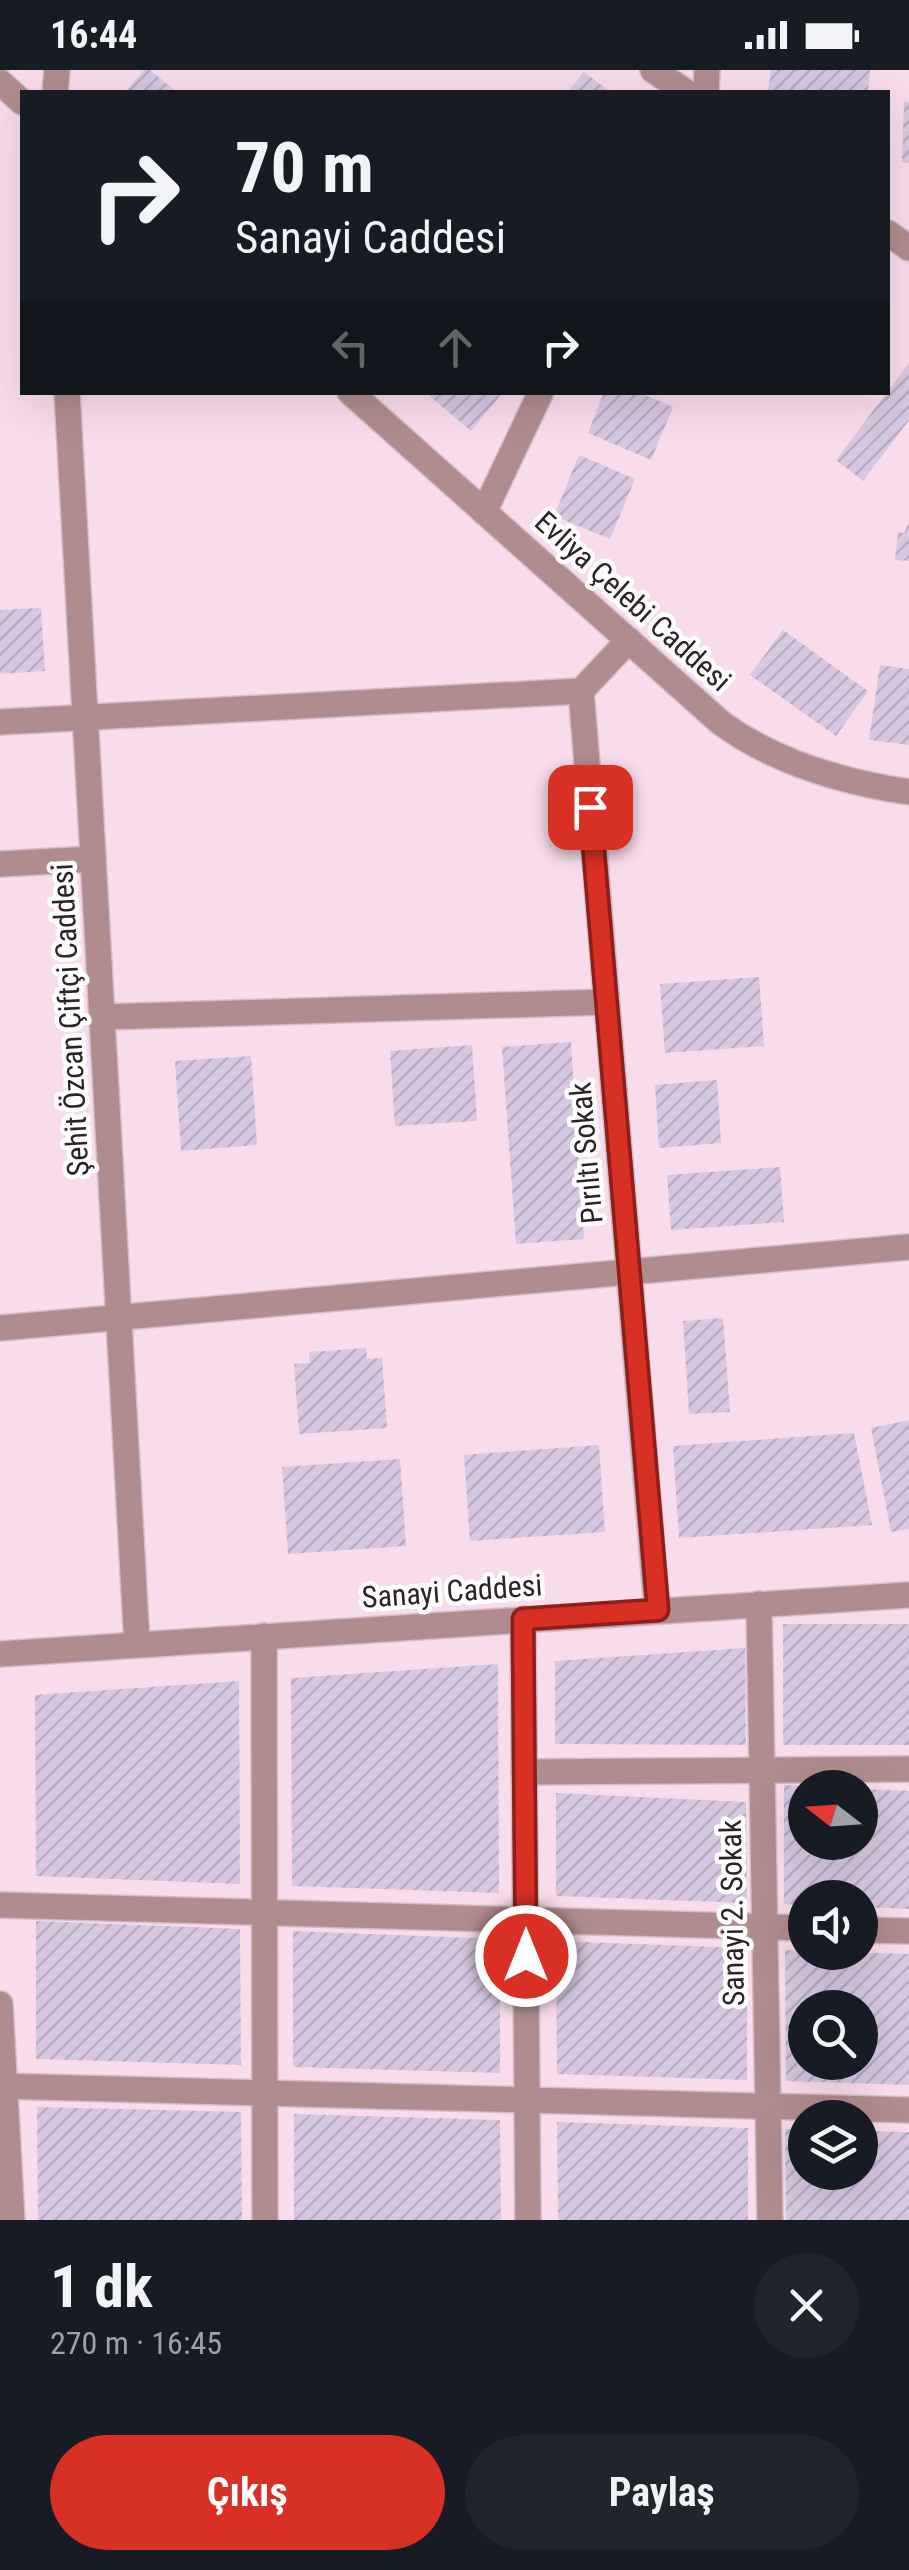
<!DOCTYPE html>
<html lang="tr">
<head>
<meta charset="utf-8">
<style>
	body { margin:0; font-family:"Roboto Condensed",sans-serif; background:#20242c; color:#f1f3f6; height:100vh; display:flex; flex-direction:column; font-size:38px; white-space:nowrap }
	* { box-sizing:border-box; margin:0 }
	p { font-size:32px; color:#9ea1a6 }
	.icon { flex:none; width:55px; height:55px; fill:none; stroke:currentColor; stroke-width:2; stroke-linecap:round; stroke-linejoin:round }
	.map { position:relative; height:2150px; overflow:hidden }
	.side { display:flex; flex-direction:column; background:#171b24; flex:1 }
	.side>* { flex:none }
	.banner { position:absolute; left:20px; top:20px; width:870px; height:305px; border-radius:0px; box-shadow:0 10px 40px #0002; background:#171b24; color:#f1f3f6; overflow:hidden }
	.needle { width:65px; rotate:287deg }
	.buttons { position:absolute; left:788px; top:1700px; display:grid; gap:20px }
	.buttons a { display:grid; place-items:center; width:90px; height:90px; border-radius:50%; background:#171b24; box-shadow:0 10px 40px #0002; font-size:50px }
	.pin { position:absolute; display:grid; place-items:center; width:85px; height:85px; color:#fff; margin:-42px; border-radius:20px; box-shadow:0 5px 15px #0006 }
	.me { position:absolute; width:110px; margin:-55px; rotate:0deg; stroke-linejoin:round; filter:drop-shadow(0 0 8px #0008) }
	.turn { display:flex; align-items:center; gap:35px; height:210px; padding:0 50px; font-size:45px }
	.turn .icon { width:130px; height:130px; stroke-width:2.5 }
	.turn b { display:block; font-size:70px; line-height:85px }
	.lanes { display:flex; align-items:center; height:95px; padding:0 50px; background:#0003; justify-content:center; gap:50px; direction:ltr }
	.lanes .off { opacity:.35 }
	.round { display:grid; place-items:center; flex:none; width:105px; height:105px; border-radius:52px; background:#20242c }
	.overview { display:flex; align-items:center; justify-content:space-between; height:170px; padding:0 50px }
	h1 { font-size:60px; font-weight:700; line-height:75px }
	.primary-button { display:flex; gap:20px; margin-top:auto; padding:20px 50px }
	.primary-button a { flex:1; height:115px; border-radius:60px; background:#d93025; color:#fff; font-size:40px; font-weight:700; line-height:115px; text-align:center }
	.primary-button a+a { background:#20242c; color:#f1f3f6 }
	.status { display:flex; justify-content:space-between; align-items:center; height:70px; padding:0 50px; background:#171b24; direction:ltr }
	.status svg { height:28px; fill:currentColor }
	.map>svg:first-child { display:block }
	.building { fill:url(#building-hatch); fill-rule:evenodd }
	.lines { fill:none; stroke-linecap:round; stroke-linejoin:round }
	.minor-casing { stroke:#d4bbc9; stroke-width:28 }
	.minor { stroke:#b18c8e; stroke-width:25 }
	.route-casing { stroke:#8d1f18; stroke-width:25 }
	.route { stroke:#d93025; stroke-width:18 }
	.labels { text-anchor:middle; dominant-baseline:central; stroke-width:9; stroke-linejoin:round; paint-order:stroke }
	.street-label { font-size:30px; fill:#2c2228; stroke:#fff }
</style>
</head>
<body>
<div class="status"><b>16:44</b><svg viewBox="0 0 49 12"><path d="M0 12V9h3v3zM5 12V6h3v6zM10 12V3h3v9zM15 12V0h3v12zM26 1h20v11H26zM47 4h2v5h-2z"/></svg></div>
<div class="map">
<svg width="909" height="2150" viewBox="0 0 909 2150">
	<defs>
		<pattern id="building-hatch" width="6" height="6" patternUnits="userSpaceOnUse" patternTransform="scale(2.5)"><rect width="6" height="6" fill="#d7c8e1"/><path d="M-1 1l2-2M0 6l6-6M5 7l2-2" fill="none" stroke="#b9acc1"/></pattern>
	</defs>
	<rect width="100%" height="100%" fill="#f9dcec"/>
	<g class="building">
		<path d="M144,0H150L177,22H125Z"/>
		<path d="M771,0H870L868,22H768Z"/>
		<path d="M584,2L611,22H568Z"/>
		<path d="M904,31L909,32V93L902,92Z"/>
		<path d="M909,293V350L863,411L836,390Z"/>
		<path d="M425,322H503L471,361Z"/>
		<path d="M604,322H638L673,337L651,390L588,363Z"/>
		<path d="M579,385L635,409L610,469L554,446Z"/>
		<path d="M909,451V491L895,490L898,462L904,463Z"/>
		<path d="M41,538L45,601L0,604V540Z"/>
		<path d="M783,560L868,621L836,666L750,605Z"/>
		<path d="M880,595L909,599V675L869,670Z"/>
		<path d="M759,907L764,976L665,983L660,914Z"/>
		<path d="M571,972L584,1169L516,1174L502,977Z"/>
		<path d="M472,975L477,1051L395,1056L390,981Z"/>
		<path d="M251,986L257,1075L181,1081L175,991Z"/>
		<path d="M717,1010L721,1073L659,1078L655,1015Z"/>
		<path d="M780,1097L784,1152L671,1160L667,1105Z"/>
		<path d="M723,1248L730,1342L689,1344L683,1251Z"/>
		<path d="M366,1278L367,1289L382,1288L387,1358L299,1364L294,1294L310,1293L309,1282Z"/>
		<path d="M909,1350V1459L891,1462L871,1358Z"/>
		<path d="M854,1363L872,1455L679,1468L673,1376Z"/>
		<path d="M599,1375L605,1462L470,1471L464,1385Z"/>
		<path d="M400,1389L406,1476L288,1484L282,1397Z"/>
		<rect x="783" y="1554" width="126" height="121"/>
		<path d="M745,1578L746,1675L555,1674V1591Z"/>
		<path d="M498,1594L499,1823L292,1816L291,1608Z"/>
		<path d="M239,1611L240,1814L36,1806L35,1625Z"/>
		<path d="M784,1715L805,1716V1772H860V1719L909,1721V1839L860,1837V1828H805V1835L784,1834Z"/>
		<path d="M556,1723L746,1732L747,1833L556,1826Z"/>
		<path d="M36,1851L240,1859L241,1995L36,1989Z"/>
		<path d="M293,1861L500,1869V2003L293,1997Z"/>
		<path d="M556,1871L747,1878V2010L557,2004Z"/>
		<path d="M785,1880L909,1884V2015L786,2011ZM805,1938H860V1992H805Z"/>
		<path d="M37,2037L241,2042L242,2150H38Z"/>
		<path d="M294,2044L500,2050L501,2150H294Z"/>
		<path d="M557,2052L748,2058V2150H558Z"/>
		<path d="M785,2059H805V2102H860V2061L909,2062V2150H786Z"/>
	</g>
	<g class="lines">
		<defs>
			<g id="minor">
				<path d="M653,0L686,22"/>
				<path d="M0,12L22,32"/>
				<path d="M55,22L57,0"/>
				<path d="M706,22L707,0"/>
				<path d="M888,163L909,178"/>
				<path d="M67,322L137,1574"/>
				<path d="M350,322L721,653C776,693 842,712 909,722"/>
				<path d="M484,442L541,322"/>
				<path d="M581,621L657,1540"/>
				<path d="M0,652L581,621L629,570"/>
				<path d="M0,794L93,789"/>
				<path d="M102,947L606,932"/>
				<path d="M0,1258L909,1177"/>
				<path d="M759,1534L770,2150"/>
				<path d="M523,1549L528,2150"/>
				<path d="M264,1566L265,2150"/>
				<path d="M0,1584L909,1525"/>
				<path d="M524,1702L909,1699"/>
				<path d="M0,1835L805,1858"/>
				<path d="M860,1860L909,1861"/>
				<path d="M0,1934L12,2150"/>
				<path d="M0,2016L909,2040"/>
			</g>
		</defs>
		<use href="#minor" class="minor-casing"/>
		<use href="#minor" class="minor"/>
	</g>
	<g class="lines">
		<defs>
			<path id="route" d="M526,1886L523,1549L658,1540L590,737"/>
		</defs>
		<use href="#route" class="route-casing"/>
		<use href="#route" class="route"/>
	</g>
	<g class="labels">
		<g class="street-label">
			<text transform="translate(633 531) rotate(42)">Evliya Çelebi Caddesi</text>
			<text transform="translate(70 950) rotate(-93)">Şehit Özcan Çiftçi Caddesi</text>
			<text transform="translate(586 1083) rotate(-95)">Pırıltı Sokak</text>
			<text transform="translate(452 1521) rotate(-4)">Sanayi Caddesi</text>
			<text transform="translate(732 1843) rotate(-91)">Sanayi 2. Sokak</text>
		</g>
	</g>
</svg>
<div class="buttons">
<a><svg class="needle" viewBox="-14 -14 28 28"><path d="M0-13l5 13h-10z" fill="#e53935"/><path d="M0 13l5-13h-10z" fill="#9ea1a6"/></svg></a>
<a><svg class="icon" aria-label="sound" viewBox="0 0 24 24"><path d="M4 9h4l5-4v14l-5-4H4zM17 9q2 3 0 6"/></svg></a>
<a><svg class="icon" aria-label="search" viewBox="0 0 24 24"><circle cx="10" cy="10" r="6"/><path d="M15 15l6 6"/></svg></a>
<a><svg class="icon" aria-label="layers" viewBox="0 0 24 24"><path d="M12 4l9 5-9 5-9-5zM3 14l9 5 9-5"/></svg></a>
</div>
<div class="pin" style="left:590px;top:737px;background:#d93025"><svg class="icon" aria-label="arrive" viewBox="0 0 24 24"><path d="M6 21V4h12l-3 4 3 4H6"/></svg></div>
<svg class="me" style="left:526px;top:1886px" viewBox="-20 -20 40 40"><circle r="17" fill="#d93025" stroke="#fff" stroke-width="3"/><path d="M0-11L8 9 0 5-8 9z" fill="#fff"/></svg>
<div class="banner">
<div class="turn"><svg class="icon" aria-label="right" viewBox="0 0 24 24"><path d="M7 20v-9h11M14 6l5 5-5 5"/></svg><div><b>70 m</b>Sanayi Caddesi</div></div>
<div class="lanes"><svg class="icon off" aria-label="left" viewBox="0 0 24 24"><path d="M17 20v-9H6M10 6l-5 5 5 5"/></svg><svg class="icon off" aria-label="ahead" viewBox="0 0 24 24"><path d="M12 20V5M6 11l6-6 6 6"/></svg><svg class="icon" aria-label="right" viewBox="0 0 24 24"><path d="M7 20v-9h11M14 6l5 5-5 5"/></svg></div>
</div>
</div>
<section class="side">
<div class="overview"><div><h1>1 dk</h1><p>270 m · 16:45</p></div><a class="round"><svg class="icon" aria-label="close" viewBox="0 0 24 24"><path d="M6 6l12 12M18 6L6 18"/></svg></a></div>
<div class="primary-button"><a>Çıkış</a><a>Paylaş</a></div>
</section>
</body>
</html>
